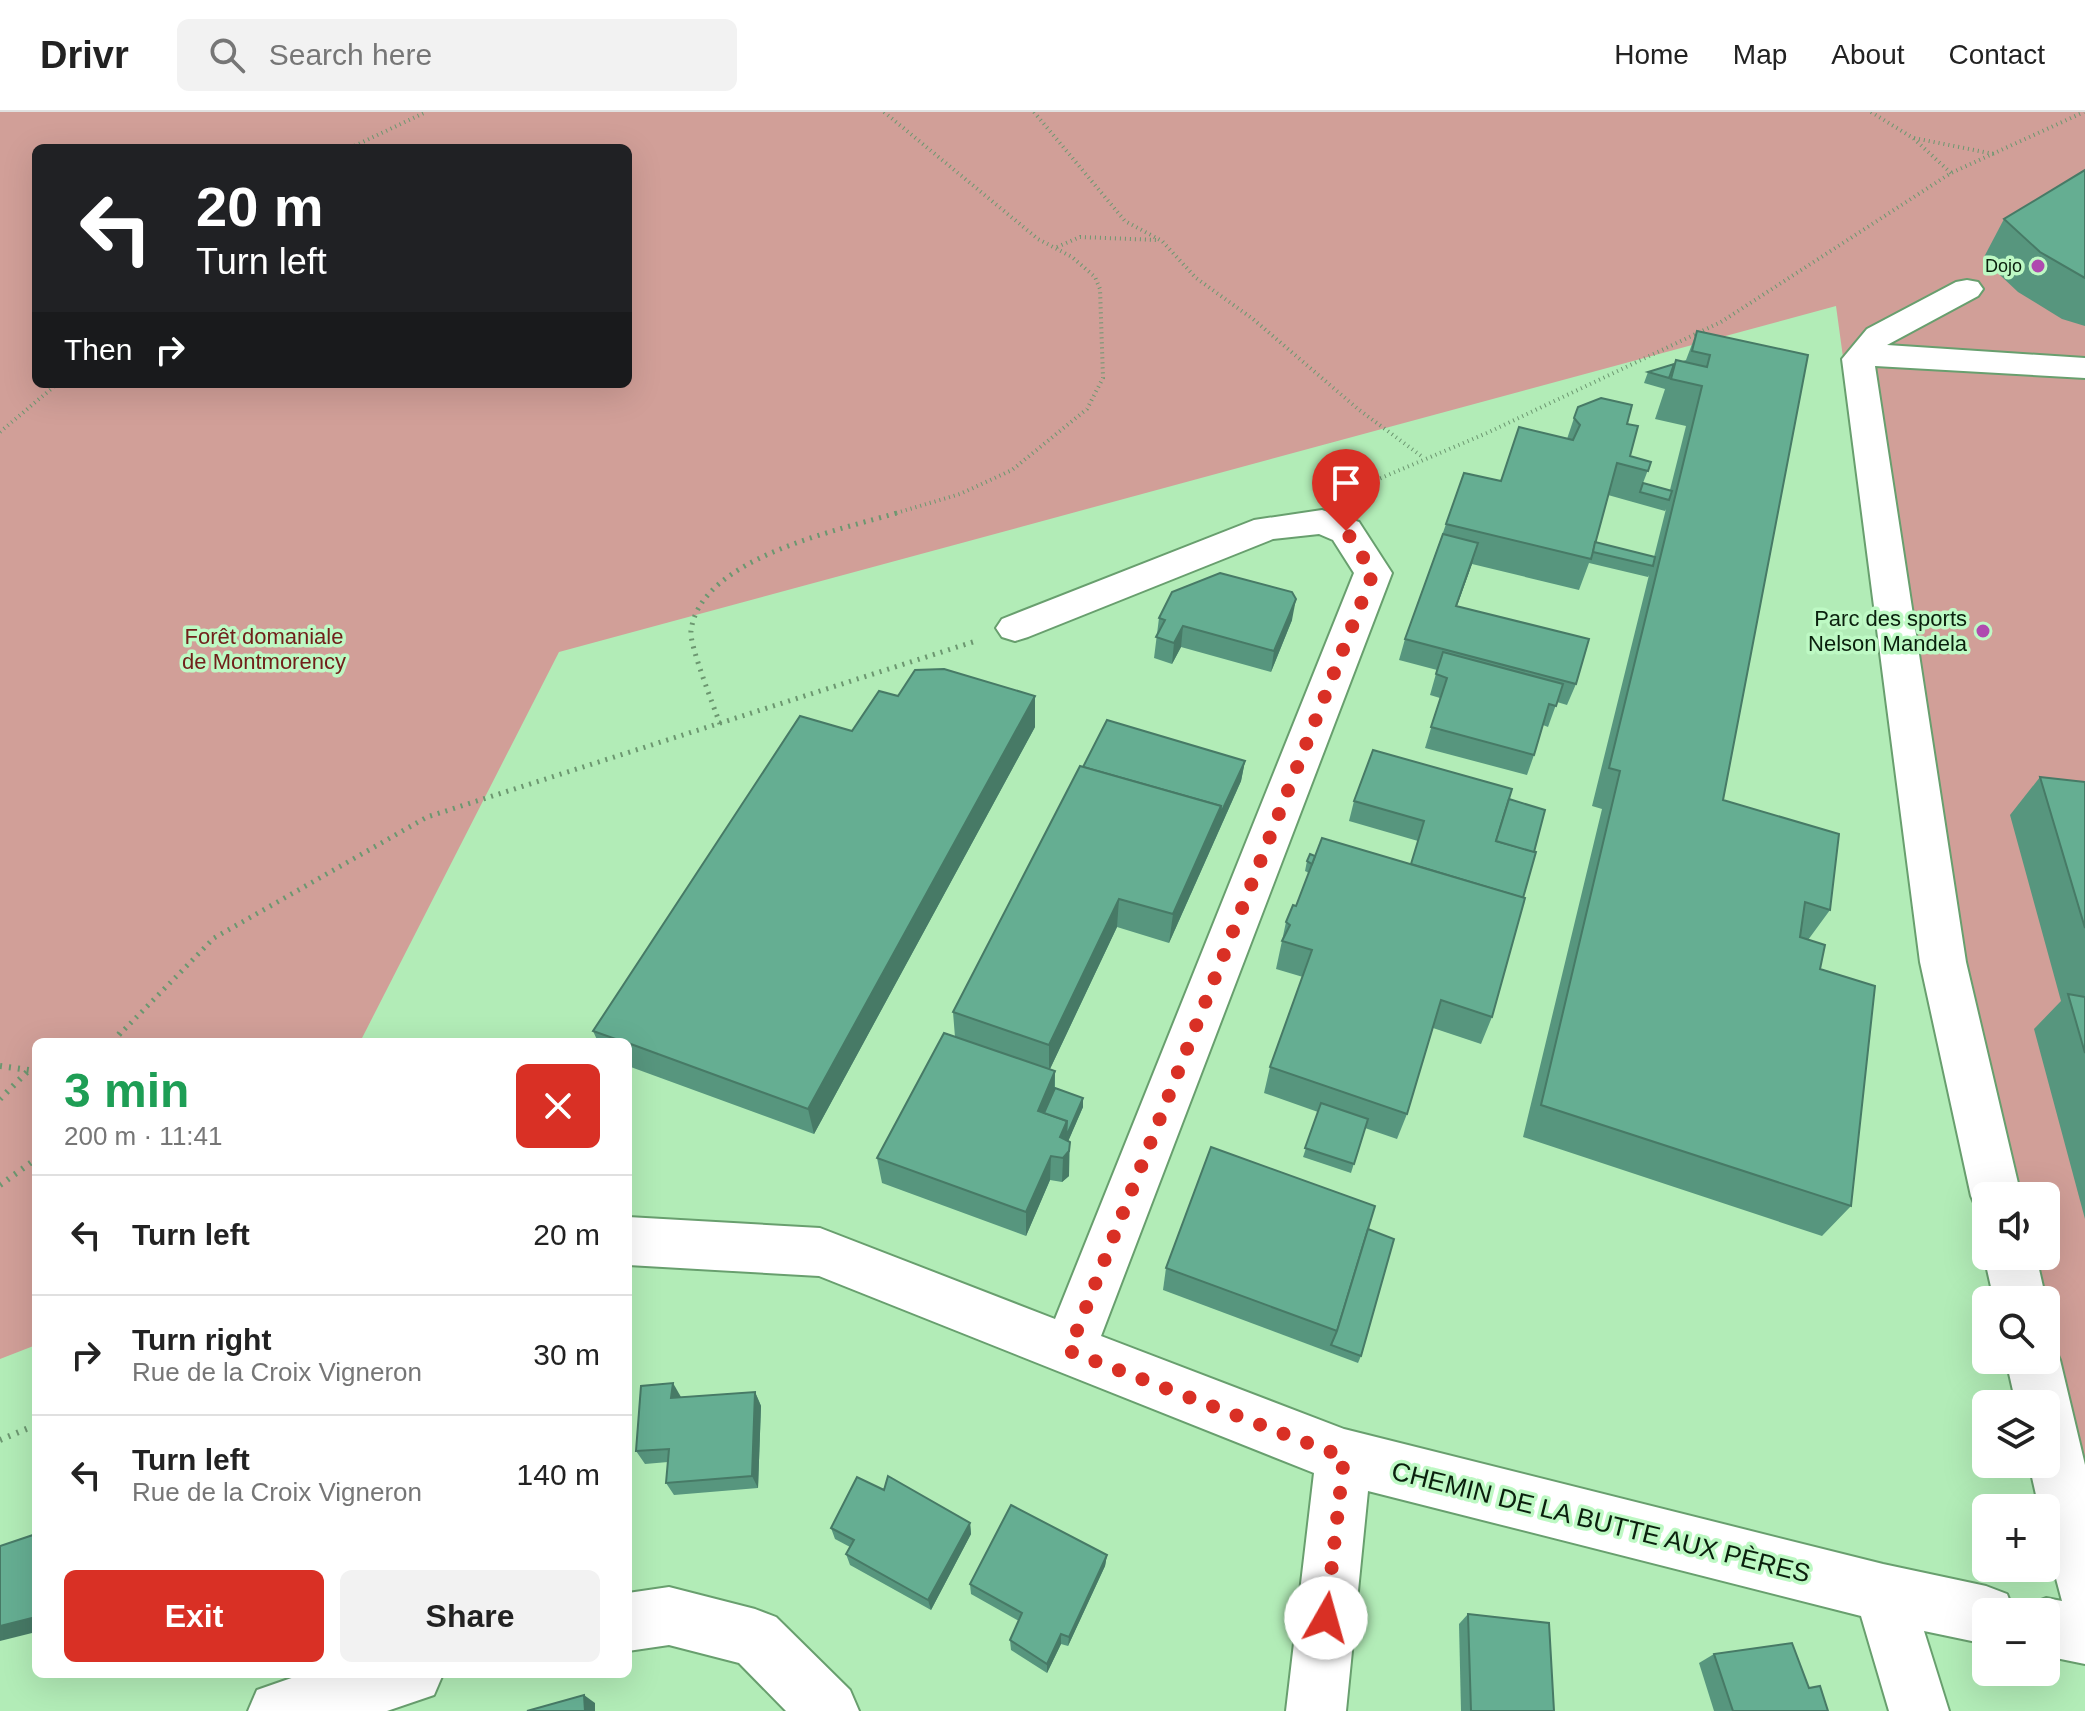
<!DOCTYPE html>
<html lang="en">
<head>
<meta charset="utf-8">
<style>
	body { margin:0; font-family:Helvetica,sans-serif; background:#f2f2f2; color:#222; height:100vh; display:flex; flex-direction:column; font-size:30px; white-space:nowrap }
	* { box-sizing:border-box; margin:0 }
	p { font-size:26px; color:#767676 }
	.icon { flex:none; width:44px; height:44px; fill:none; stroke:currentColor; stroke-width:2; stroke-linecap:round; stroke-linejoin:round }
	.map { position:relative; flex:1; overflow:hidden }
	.panel { position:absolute; left:32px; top:926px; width:600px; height:640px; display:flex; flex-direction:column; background:#fff; border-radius:12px; box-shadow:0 8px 32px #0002 }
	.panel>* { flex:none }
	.banner { position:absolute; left:32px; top:32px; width:600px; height:244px; border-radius:12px; box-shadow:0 8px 32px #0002; background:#202124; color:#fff; overflow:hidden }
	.controls { position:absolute; left:1972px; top:1070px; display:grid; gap:16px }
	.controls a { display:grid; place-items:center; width:88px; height:88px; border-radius:12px; background:#fff; box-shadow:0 8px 32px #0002; font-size:40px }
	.pin { position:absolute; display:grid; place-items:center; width:68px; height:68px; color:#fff; margin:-82px -34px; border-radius:50% 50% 50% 0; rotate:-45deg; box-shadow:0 0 8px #0007 }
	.pin .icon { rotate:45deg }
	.me { position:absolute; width:88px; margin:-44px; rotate:7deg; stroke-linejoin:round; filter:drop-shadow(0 0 6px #0008) }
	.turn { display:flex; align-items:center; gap:28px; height:168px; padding:0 32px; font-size:36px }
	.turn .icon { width:104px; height:104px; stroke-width:2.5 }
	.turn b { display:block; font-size:56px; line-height:68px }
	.then { display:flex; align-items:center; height:76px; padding:0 32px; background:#0003; gap:16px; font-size:30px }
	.round { display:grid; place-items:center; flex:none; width:84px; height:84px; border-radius:12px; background:#f2f2f2 }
	.headline { display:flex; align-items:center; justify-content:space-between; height:136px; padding:0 32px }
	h1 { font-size:48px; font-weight:700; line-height:60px; color:#1e9e55 }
	.primary-button { display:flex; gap:16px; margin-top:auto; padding:16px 32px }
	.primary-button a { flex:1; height:92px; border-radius:12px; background:#d93025; color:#fff; font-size:32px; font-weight:700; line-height:92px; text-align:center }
	.primary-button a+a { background:#f2f2f2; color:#222 }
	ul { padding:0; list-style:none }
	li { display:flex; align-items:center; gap:24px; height:120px; padding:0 32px; border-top:2px solid #e0e0e0 }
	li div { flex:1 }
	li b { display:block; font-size:30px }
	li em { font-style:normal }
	header { display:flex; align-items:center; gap:48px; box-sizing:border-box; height:112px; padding:0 40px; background:#fff; border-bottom:2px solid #e0e0e0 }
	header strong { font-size:38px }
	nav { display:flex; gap:44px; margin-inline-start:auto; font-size:28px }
	.search { width:560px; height:72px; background:#f2f2f2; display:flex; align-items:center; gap:20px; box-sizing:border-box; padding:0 28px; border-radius:12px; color:#767676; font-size:30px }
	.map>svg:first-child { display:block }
	.green { fill:#d19f98; fill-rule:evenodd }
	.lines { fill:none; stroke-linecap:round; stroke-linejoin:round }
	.minor-casing { stroke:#689f6e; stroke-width:4 }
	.path-far2 { stroke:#6c9770; stroke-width:4; stroke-dasharray:1 4; stroke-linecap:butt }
	.path-far1 { stroke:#6c9770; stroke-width:5; stroke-dasharray:2 6; stroke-linecap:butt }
	.path { stroke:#6c9770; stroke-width:6; stroke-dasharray:2 7; stroke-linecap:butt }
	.minor { fill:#fff; fill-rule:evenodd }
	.wall { fill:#57967e; fill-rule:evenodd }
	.shaded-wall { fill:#477a66 }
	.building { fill:#65ae92; stroke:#477a66; stroke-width:2 }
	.route { stroke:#d93025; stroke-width:14; stroke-dasharray:0 25.2 }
	.poi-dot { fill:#af4aaf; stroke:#bef9c4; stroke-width:3 }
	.labels { text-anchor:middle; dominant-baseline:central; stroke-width:7; stroke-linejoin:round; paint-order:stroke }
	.far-poi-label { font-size:18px; fill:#0a200d; stroke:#bef9c4; text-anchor:end }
	.poi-label { font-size:22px; fill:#0a200d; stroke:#bef9c4; text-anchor:end }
	.park-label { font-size:22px; fill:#71201b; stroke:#bef9c4 }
	.near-street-label { font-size:26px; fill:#0a200d; stroke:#bef9c4 }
</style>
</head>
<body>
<header>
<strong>Drivr</strong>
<div class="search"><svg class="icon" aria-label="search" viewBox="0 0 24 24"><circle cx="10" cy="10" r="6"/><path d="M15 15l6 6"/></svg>Search here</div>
<nav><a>Home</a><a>Map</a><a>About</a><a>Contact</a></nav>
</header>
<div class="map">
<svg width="2085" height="1599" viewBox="0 0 2085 1599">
	<rect width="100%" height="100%" fill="#b2ecb7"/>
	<path class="green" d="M0,0H2085V1427L2046,1396H2038L2029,1352H2046V1188L1986,1144H2046V1084H1986V1142L1925,844L1836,194L559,540L360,930H36V1233L0,1247ZM36,36H628V272H36Z"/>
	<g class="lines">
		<defs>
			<g id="minor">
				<path d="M1967,168L1978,170L1983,177L1978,184L1887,233L2085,246V266L1875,254L1966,850L2021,1084H1986V1103L1978,1100L1971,1084L1920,850L1842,247L1867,217L1956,170Z"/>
				<path d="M1322,398L1359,410L1392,461L1101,1224L1344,1317L1883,1452L1986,1474L2007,1482L2014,1500H1986V1532L1924,1519L1949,1599H1889L1861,1504L1368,1379L1346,1599H1286L1314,1361L819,1164L628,1153V1105L820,1116L1055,1207L1354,461L1333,428L1319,422L1273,427L1028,525L1015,529L1002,525L996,516L1002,507L1254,408Z"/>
				<path d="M1986,1141V1144H2036L2046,1188H1994L1984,1144Z"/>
				<path d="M2046,1227L2052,1230L2060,1248L2085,1353V1552L2046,1544V1500H2023L2025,1494L2046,1486L2062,1489L2046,1429V1396H2039L2029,1352H2046V1292H2016L2006,1248H2046Z"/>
				<path d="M669,1475L755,1497L776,1505L850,1578L859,1599H786L739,1551L669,1533L628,1539V1481Z"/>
				<path d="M303,1562H443L434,1583L387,1599H248L257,1578Z"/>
			</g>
		</defs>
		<use href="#minor" class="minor-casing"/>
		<g class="path-far2">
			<path d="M884,0L1038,127L1072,145L1095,165L1100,177L1103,266L1087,297L1012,358L960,382L893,402"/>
			<path d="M1034,0L1125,109L1162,129L1196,166L1253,207L1358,297L1424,346"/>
			<path d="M1871,0L1913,26L1951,61"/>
			<path d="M1914,26L1994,42"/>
			<path d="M350,36L426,0"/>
			<path d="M1057,135L1080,125L1157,128"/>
			<path d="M0,320L57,272"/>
			<path d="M1348,380L1487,321L1721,210L1951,61L2084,0"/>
		</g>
		<g class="path-far1">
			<path d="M720,612C714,595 689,532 691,519C700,445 841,418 900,400"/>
			<path d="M119,923L214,826L427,705L976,529"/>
		</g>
		<g class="path">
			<path d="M114,930L120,921"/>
			<path d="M0,954L36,959"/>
			<path d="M0,987L29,958"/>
			<path d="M0,1073L36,1047"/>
			<path d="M0,1328L36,1313"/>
		</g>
		<use href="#minor" class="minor"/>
	</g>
	<g class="wall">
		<path d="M2085,58V214L2062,207L2018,180L1983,147L2004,107Z"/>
		<path d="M1697,219L1808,243L1723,688L1830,798L1808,828L1820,857L1851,1094L1822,1124L1523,1025L1602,697L1592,694L1649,463L1648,465L1589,451L1579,478L1472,452L1457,494L1576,572L1567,593L1557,590L1548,615L1543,613L1534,643L1527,663L1425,636L1440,586L1430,583L1437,558L1399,548L1405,527L1446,412L1501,369L1567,327L1574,306L1627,312L1630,344L1651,350L1643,371L1670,378L1686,314L1655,307L1665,277L1644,271L1648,260L1686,248ZM1608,383L1665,399L1666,397L1654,445L1595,430Z"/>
		<path d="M1159,506L1292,508L1271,560L1181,535L1172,552L1154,546Z"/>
		<path d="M898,584H1035V615L814,1022L628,954V930H598L593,919L852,619Z"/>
		<path d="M1245,649L1241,669L1169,831L1117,815L1050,957L1055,959V976L1083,986V995L1068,1029L1070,1030L1069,1064L1062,1070L1050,1068L1026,1124L882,1071L877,1046L955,925L953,900L1083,655Z"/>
		<path d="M2040,665L2085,670V1107L2034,917L2061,889L2010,703Z"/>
		<path d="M1509,687L1492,905L1481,932L1433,916L1407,1002L1397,1027L1365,1016L1351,1061L1303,1045L1318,1000L1264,981L1270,955L1303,865L1276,857L1286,810L1296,794L1309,761L1305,759L1307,749L1315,744L1411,752L1418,729L1349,709L1354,689Z"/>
		<path d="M1368,1117L1361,1244L1358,1251L1163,1178L1166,1156Z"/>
		<path d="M755,1280L761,1294L758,1376L674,1383L666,1371L668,1350L645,1352L636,1339L681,1285Z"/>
		<path d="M970,1411L971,1422L931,1498L850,1453L846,1442L850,1435L835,1427L831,1416Z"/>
		<path d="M1107,1443L1105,1454L1068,1534L1061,1532L1047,1561L1011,1538L1010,1528L1019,1509L971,1482L970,1472Z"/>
		<path d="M1468,1502L1554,1599H1461L1459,1512Z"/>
		<path d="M1714,1542L1809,1576L1828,1599H1714L1699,1551Z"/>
	</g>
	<g class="shaded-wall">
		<path d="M1478,431L1472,452L1449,515L1456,494Z"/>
		<path d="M1296,487L1292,508L1271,560L1274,539Z"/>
		<path d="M1183,514L1181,535L1172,552L1174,531Z"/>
		<path d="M1035,584V615L814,1022L808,997Z"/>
		<path d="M1245,649L1241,669L1169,831L1173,802L1221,694Z"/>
		<path d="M1119,787L1117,815L1049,959V933Z"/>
		<path d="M1055,959L1054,985L1041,1016L1038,999Z"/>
		<path d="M1083,986V995L1061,1046L1060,1025L1067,1009Z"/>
		<path d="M1069,1039V1064L1062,1070L1063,1046Z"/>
		<path d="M1051,1044L1050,1068L1026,1124V1100Z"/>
		<path d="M673,1271L681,1285L671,1286Z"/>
		<path d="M755,1280L761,1294L758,1376L752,1364Z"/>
		<path d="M970,1411L971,1422L931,1498L928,1488Z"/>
		<path d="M1107,1443L1105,1454L1068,1534L1069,1525Z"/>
		<path d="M36,1505V1520L0,1529V1514Z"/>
		<path d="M1061,1522V1532L1047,1561V1552Z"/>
		<path d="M584,1583L595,1591V1599H585Z"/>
	</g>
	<g class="building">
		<path d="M2085,58V166L2040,140L2004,107Z"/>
		<path d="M1697,219L1808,243L1723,688L1839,722L1830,798L1805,790L1800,825L1825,833L1820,857L1875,874L1851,1094L1541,993L1620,659L1609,656L1702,274L1671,267L1676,248L1707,255L1710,243L1692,239Z"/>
		<path d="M1674,252L1669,266L1648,260Z"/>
		<path d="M1601,286L1632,293L1627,312L1638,314L1630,344L1651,350L1648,359L1617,351L1591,447L1446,412L1464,361L1501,369L1519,315L1573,328L1580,313L1574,306L1578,295Z"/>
		<path d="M1643,371L1672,379L1669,388L1640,380Z"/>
		<path d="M1443,422L1478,431L1456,494L1589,527L1576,572L1405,527Z"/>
		<path d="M1595,430L1655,445L1653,454L1593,440Z"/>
		<path d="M1220,461L1292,480L1296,487L1274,539L1183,514L1174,531L1156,525L1165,508L1159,506L1172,480Z"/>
		<path d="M1443,540L1563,572L1556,594L1549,592L1534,643L1431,615L1447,566L1436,562Z"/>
		<path d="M944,557L1035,584L808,997L628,931V930H624L593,919L800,604L852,619L879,579L898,584L915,558Z"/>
		<path d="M1107,608L1245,649L1220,703L1221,694L1083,655Z"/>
		<path d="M1373,638L1512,677L1496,729L1536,740L1523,786L1411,752L1424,709L1354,689Z"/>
		<path d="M1080,654L1221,694L1173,802L1119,787L1049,933L953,900Z"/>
		<path d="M2040,665L2085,670V816Z"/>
		<path d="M1509,687L1545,698L1534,740L1496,729Z"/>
		<path d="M1322,726L1525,786L1492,905L1441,888L1407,1002L1270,955L1312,838L1282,829L1290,813L1286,810L1293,793L1296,794Z"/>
		<path d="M1310,742L1315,744L1312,752L1307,749Z"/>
		<path d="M2068,882L2085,885V941Z"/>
		<path d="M944,921L1055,959L1038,999L1067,1009L1060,1025L1070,1030L1069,1039L1063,1046L1051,1044L1026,1100L877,1046Z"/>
		<path d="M1055,976L1083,986L1066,1025L1067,1009L1044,1001Z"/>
		<path d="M1321,991L1368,1007L1354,1052L1305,1036Z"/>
		<path d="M1211,1035L1375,1094L1337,1219L1166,1156Z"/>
		<path d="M1368,1117L1394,1127L1361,1244L1331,1233L1337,1219Z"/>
		<path d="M673,1271L671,1286L755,1280L752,1364L666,1371L669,1337L636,1339L641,1274Z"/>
		<path d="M888,1364L970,1411L928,1488L846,1442L854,1428L831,1416L857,1365L884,1378Z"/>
		<path d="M1011,1393L1107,1443L1069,1525L1061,1522L1047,1552L1010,1528L1022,1501L970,1472Z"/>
		<path d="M36,1422V1505L0,1514V1434Z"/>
		<path d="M1468,1502L1549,1511L1554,1599H1471Z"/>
		<path d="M1792,1531L1809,1576L1820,1574L1828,1599H1733L1714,1542Z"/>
		<path d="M584,1583L585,1599H527Z"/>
	</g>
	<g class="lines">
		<path class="route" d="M1326,1506L1344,1345L1069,1239L1373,461L1346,419"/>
	</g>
	<g class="poi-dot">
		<circle cx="2038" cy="154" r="8"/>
		<circle cx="1983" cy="519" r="8"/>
	</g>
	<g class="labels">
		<g class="far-poi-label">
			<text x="2022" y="154">Dojo</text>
		</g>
		<g class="poi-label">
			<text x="1967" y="506">Parc des sports<tspan x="1967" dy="25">Nelson Mandela</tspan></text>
		</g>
		<g class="park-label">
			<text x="264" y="524">Forêt domaniale<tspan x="264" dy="25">de Montmorency</tspan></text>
		</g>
		<g class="near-street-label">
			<text transform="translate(1601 1410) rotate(14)">CHEMIN DE LA BUTTE AUX PÈRES</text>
		</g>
	</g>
</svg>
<div class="controls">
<a><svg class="icon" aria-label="sound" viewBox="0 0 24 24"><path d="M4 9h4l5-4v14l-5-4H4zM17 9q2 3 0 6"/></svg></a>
<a><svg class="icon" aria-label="search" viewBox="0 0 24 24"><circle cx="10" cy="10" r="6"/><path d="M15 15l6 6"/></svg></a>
<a><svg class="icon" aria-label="layers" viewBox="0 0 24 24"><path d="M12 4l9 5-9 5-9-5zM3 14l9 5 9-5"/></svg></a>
<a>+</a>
<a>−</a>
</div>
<div class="pin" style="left:1346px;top:419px;background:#d93025"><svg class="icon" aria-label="arrive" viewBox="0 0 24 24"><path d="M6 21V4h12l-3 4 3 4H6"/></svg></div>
<svg class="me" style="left:1326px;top:1506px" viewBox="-20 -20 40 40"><circle r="19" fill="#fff"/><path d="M0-13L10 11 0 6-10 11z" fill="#d93025"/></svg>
<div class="banner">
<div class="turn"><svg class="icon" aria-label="left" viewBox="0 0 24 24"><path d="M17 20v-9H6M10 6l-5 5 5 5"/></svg><div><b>20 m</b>Turn left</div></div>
<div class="then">Then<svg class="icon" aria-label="right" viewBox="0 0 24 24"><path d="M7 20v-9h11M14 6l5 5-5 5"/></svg></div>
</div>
<section class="panel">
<div class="headline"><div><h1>3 min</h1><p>200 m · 11:41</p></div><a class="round" style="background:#d93025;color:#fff"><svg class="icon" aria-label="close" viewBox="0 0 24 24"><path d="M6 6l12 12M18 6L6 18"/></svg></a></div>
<ul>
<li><svg class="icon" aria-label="left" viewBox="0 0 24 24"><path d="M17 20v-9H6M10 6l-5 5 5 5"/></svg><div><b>Turn left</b></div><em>20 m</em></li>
<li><svg class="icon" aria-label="right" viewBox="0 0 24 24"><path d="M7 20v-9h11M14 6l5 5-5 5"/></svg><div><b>Turn right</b><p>Rue de la Croix Vigneron</p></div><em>30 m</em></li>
<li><svg class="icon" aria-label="left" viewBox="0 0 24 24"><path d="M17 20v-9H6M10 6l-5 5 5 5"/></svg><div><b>Turn left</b><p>Rue de la Croix Vigneron</p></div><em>140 m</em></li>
</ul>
<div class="primary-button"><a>Exit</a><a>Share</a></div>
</section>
</div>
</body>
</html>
